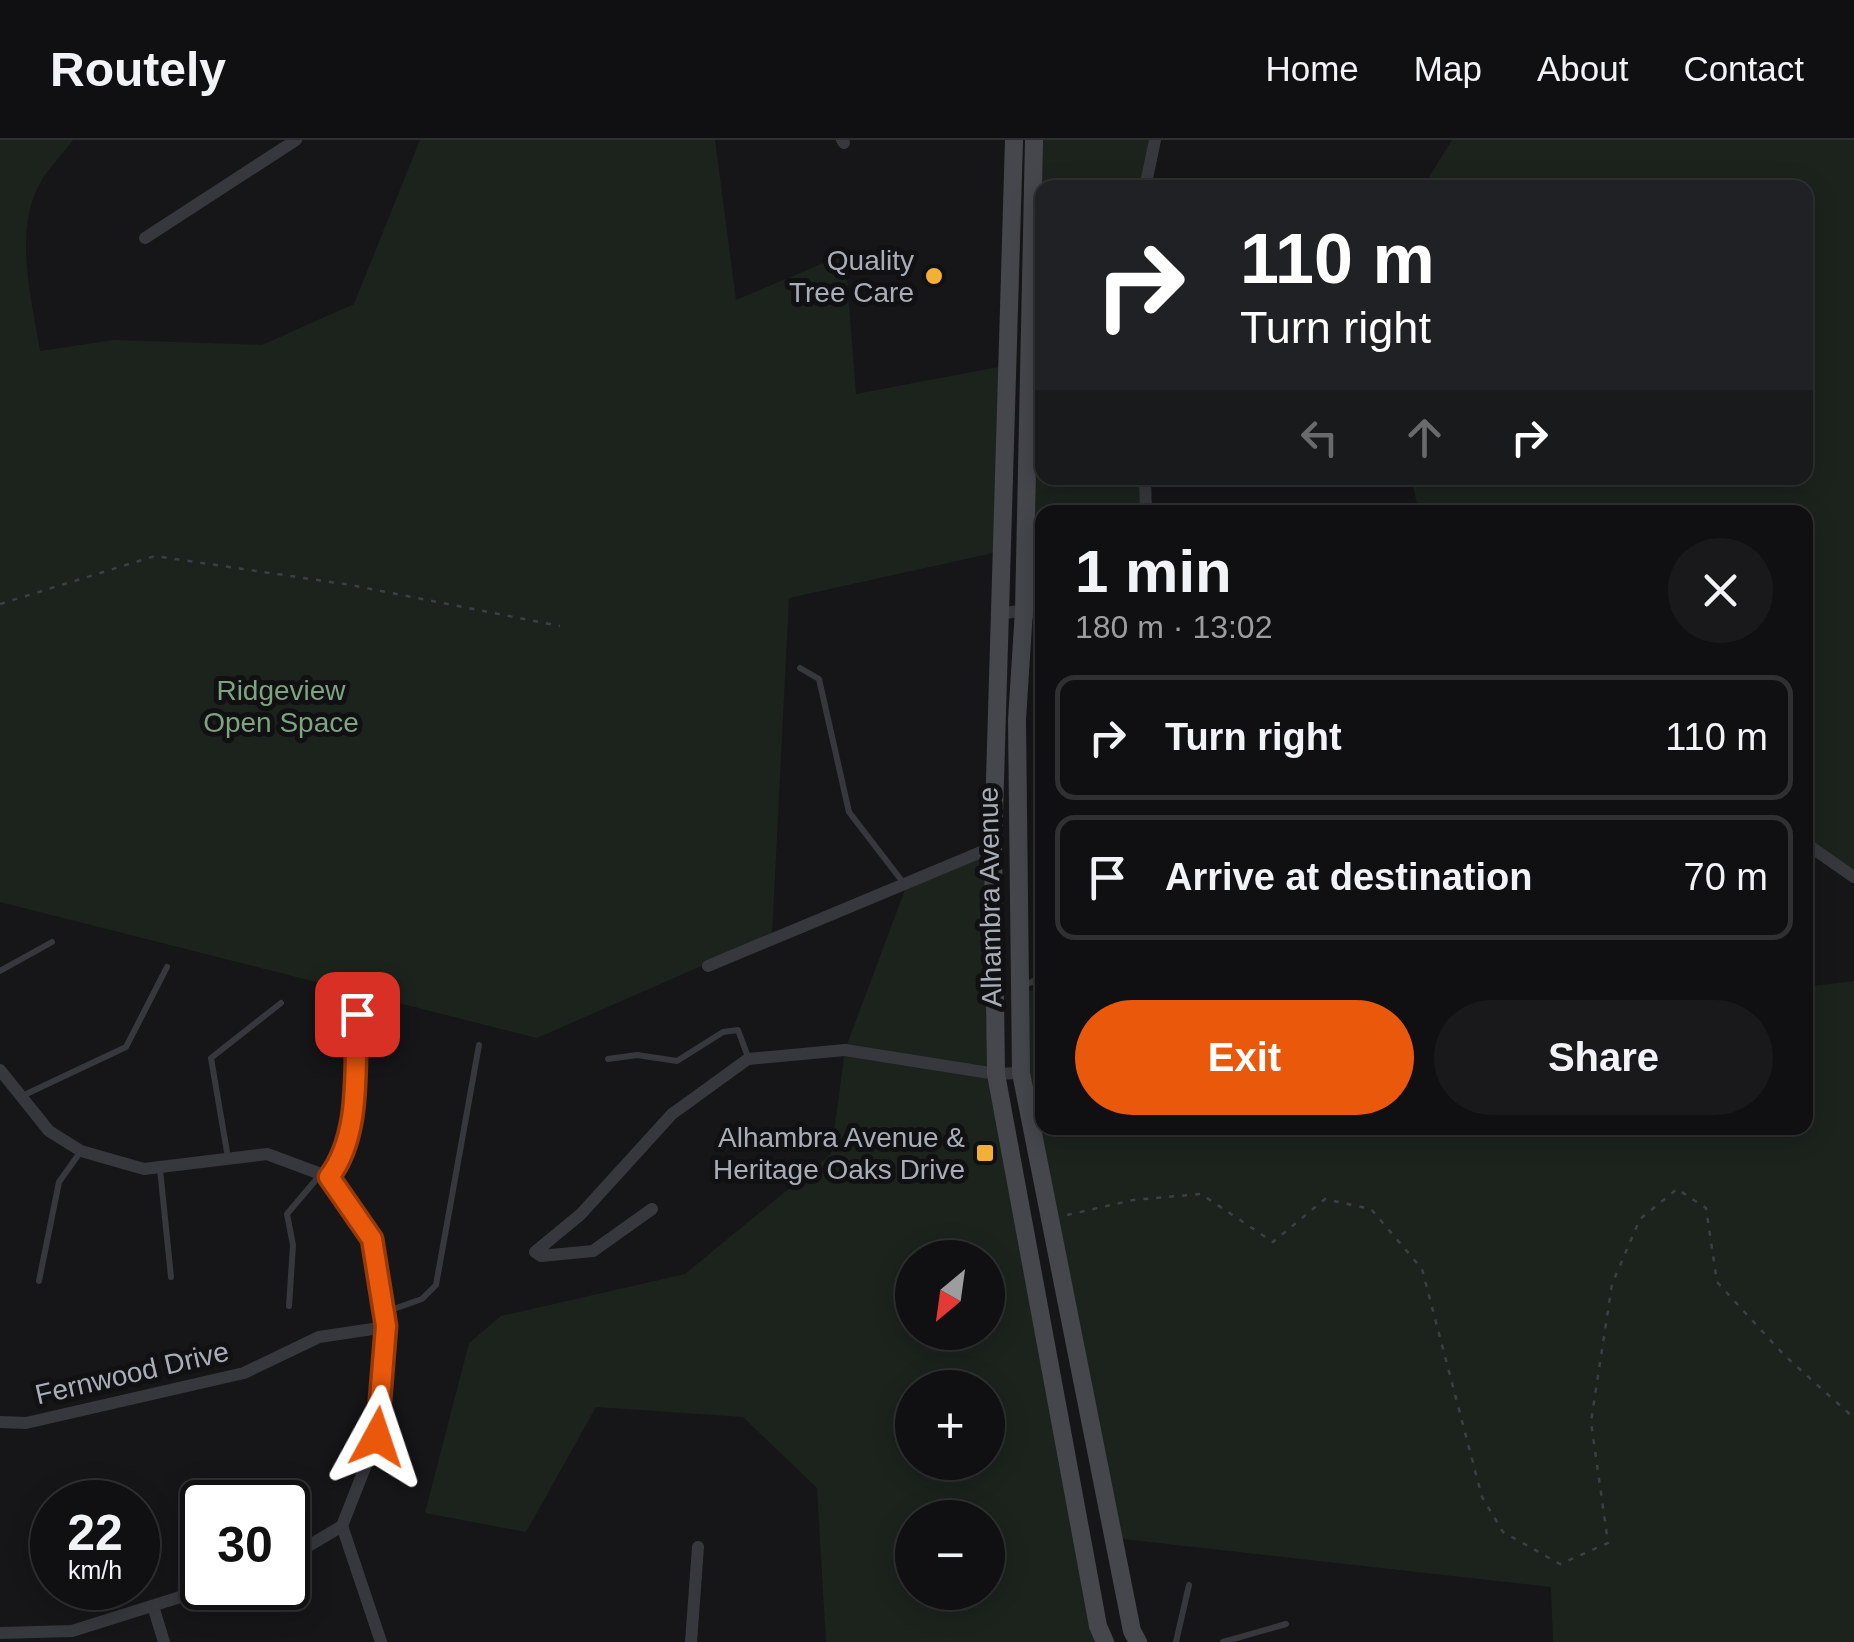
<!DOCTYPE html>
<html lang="en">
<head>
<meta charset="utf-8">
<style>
	body { margin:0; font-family:Arial,sans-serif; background:#19191b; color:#f1f3f6; height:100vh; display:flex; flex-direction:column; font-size:38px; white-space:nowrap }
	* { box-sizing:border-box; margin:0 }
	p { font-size:32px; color:#9c9d9f }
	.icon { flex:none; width:55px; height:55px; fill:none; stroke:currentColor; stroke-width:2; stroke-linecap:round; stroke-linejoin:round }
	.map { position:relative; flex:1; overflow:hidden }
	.details { position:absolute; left:1035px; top:365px; width:778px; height:630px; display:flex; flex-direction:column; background:#101012; border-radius:20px; box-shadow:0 5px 25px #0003,0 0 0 2px #303032 }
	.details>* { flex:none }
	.hud { position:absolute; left:1035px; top:40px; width:778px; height:305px; border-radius:20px; box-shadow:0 5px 25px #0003,0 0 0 2px #303032; background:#202124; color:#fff; overflow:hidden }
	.needle { width:65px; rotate:209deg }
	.tools { position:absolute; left:895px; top:1100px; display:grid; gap:20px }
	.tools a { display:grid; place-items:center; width:110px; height:110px; border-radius:50%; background:#101012; box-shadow:0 5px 25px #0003,0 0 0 2px #303032; font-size:50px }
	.speed { position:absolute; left:30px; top:1340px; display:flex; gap:20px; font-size:50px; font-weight:700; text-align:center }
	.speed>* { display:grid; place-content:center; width:130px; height:130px; border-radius:50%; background:#101012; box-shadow:0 5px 25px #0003,0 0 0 2px #303032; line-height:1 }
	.speed small { font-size:25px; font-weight:400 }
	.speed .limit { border:5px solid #111; border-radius:15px; background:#fff; color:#111 }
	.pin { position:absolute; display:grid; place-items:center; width:85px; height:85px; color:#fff; margin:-42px; border-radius:20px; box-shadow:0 5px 15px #0006 }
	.me { position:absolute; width:110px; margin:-55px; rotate:5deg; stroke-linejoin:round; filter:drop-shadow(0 0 8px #0008) }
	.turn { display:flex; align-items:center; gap:35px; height:210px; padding:0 40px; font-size:45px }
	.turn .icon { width:130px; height:130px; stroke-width:2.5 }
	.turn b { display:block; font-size:70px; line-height:85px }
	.lanes { display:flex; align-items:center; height:95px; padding:0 40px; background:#0003; justify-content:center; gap:50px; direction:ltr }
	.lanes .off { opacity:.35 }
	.round { display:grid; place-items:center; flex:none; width:105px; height:105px; border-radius:52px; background:#19191b }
	.overview { display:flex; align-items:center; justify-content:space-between; height:170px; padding:0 40px }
	h1 { font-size:60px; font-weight:600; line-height:75px }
	.primary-button { display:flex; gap:20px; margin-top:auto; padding:20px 40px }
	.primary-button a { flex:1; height:115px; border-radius:60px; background:#ea580c; color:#fff; font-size:40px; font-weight:600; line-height:115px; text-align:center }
	.primary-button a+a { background:#19191b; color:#f1f3f6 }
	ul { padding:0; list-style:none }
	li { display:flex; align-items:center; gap:30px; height:125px; margin:0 20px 15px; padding:0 20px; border:5px solid #303032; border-radius:20px }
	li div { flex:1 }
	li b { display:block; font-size:38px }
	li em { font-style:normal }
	header { display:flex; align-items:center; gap:60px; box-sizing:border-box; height:140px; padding:0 50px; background:#101012; border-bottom:2px solid #303032 }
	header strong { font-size:48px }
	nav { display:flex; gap:55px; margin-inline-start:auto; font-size:35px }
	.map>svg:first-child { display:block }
	.green { fill:#1c231d; fill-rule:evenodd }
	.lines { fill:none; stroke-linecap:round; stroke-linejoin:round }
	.path { stroke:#3d3f44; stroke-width:2.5; stroke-dasharray:5 8; stroke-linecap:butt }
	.lane { stroke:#37383d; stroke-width:6 }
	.street { stroke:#37383d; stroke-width:12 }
	.secondary { stroke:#45474d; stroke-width:18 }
	.route-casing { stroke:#983908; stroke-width:25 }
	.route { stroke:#ea580c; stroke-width:18 }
	.poi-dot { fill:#f2b134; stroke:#111113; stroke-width:4 }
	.labels { text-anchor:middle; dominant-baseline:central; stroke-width:10; stroke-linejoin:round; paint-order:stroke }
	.poi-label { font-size:28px; fill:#a8adb8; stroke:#111113; text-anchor:end }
	.park-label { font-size:28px; fill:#7fa381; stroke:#111113 }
	.street-label { font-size:28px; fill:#a8adb8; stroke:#111113 }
</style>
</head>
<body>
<header>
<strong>Routely</strong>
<nav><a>Home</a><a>Map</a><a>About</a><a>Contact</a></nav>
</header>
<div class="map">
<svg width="1854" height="1502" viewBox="0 0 1854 1502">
	<rect width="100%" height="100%" fill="#161618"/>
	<g class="green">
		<path d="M0,0H73C63,14 48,28 40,43C13,92 32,160 40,211L114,200L262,205L354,164L420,0H715L736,160L845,114L856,254L1009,225L1002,411L789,458L772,795L537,898L0,762Z"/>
		<path d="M1034,0H1155L1145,47L1042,48V338H1145L1146,372H1042V475L1024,470Z"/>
		<path d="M1452,0H1854V737L1805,703V372H1419L1411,338H1805V48L1423,47Z"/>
		<path d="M993,707L996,934L1105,1502H826L817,1348L743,1277L596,1267L526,1392L425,1373L469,1203L501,1176L685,1134L831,1014L845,910L909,739ZM912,1118H988V1192H912ZM912,1248H988V1322H912ZM912,1378H988V1452H912Z"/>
		<path d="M1854,841V1502H1553L1551,1447L1114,1398L1021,933L1018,849L1042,852V988H1805V847Z"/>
	</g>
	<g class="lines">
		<g class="path">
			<path d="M0,464L155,416L351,445L560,486"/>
			<path d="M1067,1075L1133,1060L1201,1054L1273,1102L1325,1059L1371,1069L1422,1129L1482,1357L1503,1392L1560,1424L1608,1403L1591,1282L1612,1144L1640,1079L1677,1049L1706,1068L1717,1142L1784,1215L1854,1278"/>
		</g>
		<g class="lane">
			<path d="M800,528L819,539L849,672L902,741"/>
			<path d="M0,831L52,802"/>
			<path d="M1023,846L1042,837"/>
			<path d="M608,919L637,915L677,921L723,892L738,890L748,917"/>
			<path d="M22,956L126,907L167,827"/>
			<path d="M228,1018L211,918L281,863"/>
			<path d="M160,1029L171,1137"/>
			<path d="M330,1036C362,993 354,926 357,874"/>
			<path d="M39,1141L59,1042L81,1011"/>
			<path d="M289,1166L293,1105L287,1074L320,1035"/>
			<path d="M385,1172L422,1159L436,1145L479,905"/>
			<path d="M1176,1502L1189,1445"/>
			<path d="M1223,1502L1286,1484"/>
		</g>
		<g class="street">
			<path d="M842,0L844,3"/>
			<path d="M1145,48L1155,0"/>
			<path d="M145,98L296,0"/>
			<path d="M1145,338L1146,372"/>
			<path d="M1349,338L1366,341"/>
			<path d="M1000,474L1024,470L1042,475"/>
			<path d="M1805,703L1854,737"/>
			<path d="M708,826L993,707"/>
			<path d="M0,930L49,991L81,1011L144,1029L267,1014L329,1037L371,1099L386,1187L377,1297L342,1386L288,1418"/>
			<path d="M652,1069L593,1111L541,1116L535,1112L581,1074L672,974L748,919L845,910L996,934L1021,933"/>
			<path d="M0,1282L26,1283L244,1233L319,1197L386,1187"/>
			<path d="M342,1386L381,1502"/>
			<path d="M153,1466L164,1502"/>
			<path d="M0,1493L72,1491L209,1448"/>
			<path d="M691,1502L698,1407"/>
		</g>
		<g class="secondary">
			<path d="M1014,0L993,707L996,934L1098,1486L1105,1502"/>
			<path d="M1034,0L1024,470L1017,580L1021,933L1132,1491L1138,1502"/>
		</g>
	</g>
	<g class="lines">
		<defs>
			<path id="route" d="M357,874C354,926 362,994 329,1037L372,1099L386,1186L377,1297"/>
		</defs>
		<use href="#route" class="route-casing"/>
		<use href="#route" class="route"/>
	</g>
	<g class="poi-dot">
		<circle cx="934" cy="136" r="10"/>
		<rect x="975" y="1003" width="20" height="20" rx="5"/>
	</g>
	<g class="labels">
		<g class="poi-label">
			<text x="914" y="120">Quality<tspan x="914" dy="32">Tree Care</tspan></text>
			<text x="965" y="997">Alhambra Avenue &amp;<tspan x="965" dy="32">Heritage Oaks Drive</tspan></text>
		</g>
		<g class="park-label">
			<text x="281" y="550">Ridgeview<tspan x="281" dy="32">Open Space</tspan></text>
		</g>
		<g class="street-label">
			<text transform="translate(990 757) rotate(-91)">Alhambra Avenue</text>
			<text transform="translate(132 1233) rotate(-13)">Fernwood Drive</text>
		</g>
	</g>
</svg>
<div class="tools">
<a><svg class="needle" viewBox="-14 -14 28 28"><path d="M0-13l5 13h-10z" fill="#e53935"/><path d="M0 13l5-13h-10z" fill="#9c9d9f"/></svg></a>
<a>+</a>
<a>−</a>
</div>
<div class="speed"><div>22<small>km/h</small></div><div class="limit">30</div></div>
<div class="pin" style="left:357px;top:874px;background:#d93025"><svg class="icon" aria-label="arrive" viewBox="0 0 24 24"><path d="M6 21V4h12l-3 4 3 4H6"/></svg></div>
<svg class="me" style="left:377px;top:1297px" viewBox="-20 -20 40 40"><path d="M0-17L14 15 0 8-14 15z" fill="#ea580c" stroke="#fff" stroke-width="4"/></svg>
<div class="hud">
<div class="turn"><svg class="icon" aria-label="right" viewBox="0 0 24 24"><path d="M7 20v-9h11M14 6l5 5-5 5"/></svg><div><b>110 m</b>Turn right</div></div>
<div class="lanes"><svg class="icon off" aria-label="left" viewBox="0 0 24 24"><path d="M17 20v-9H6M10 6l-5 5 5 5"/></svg><svg class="icon off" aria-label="ahead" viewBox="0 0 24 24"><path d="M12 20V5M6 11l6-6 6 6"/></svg><svg class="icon" aria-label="right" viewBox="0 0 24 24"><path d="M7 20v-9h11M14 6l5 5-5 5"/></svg></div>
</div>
<section class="details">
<div class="overview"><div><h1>1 min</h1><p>180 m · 13:02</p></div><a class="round"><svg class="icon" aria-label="close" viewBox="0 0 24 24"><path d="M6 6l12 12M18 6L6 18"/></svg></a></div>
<ul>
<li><svg class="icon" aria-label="right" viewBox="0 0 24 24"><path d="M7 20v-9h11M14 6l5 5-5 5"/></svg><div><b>Turn right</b></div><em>110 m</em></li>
<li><svg class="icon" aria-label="arrive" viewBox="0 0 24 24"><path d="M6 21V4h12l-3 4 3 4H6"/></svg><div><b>Arrive at destination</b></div><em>70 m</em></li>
</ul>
<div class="primary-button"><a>Exit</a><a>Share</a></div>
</section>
</div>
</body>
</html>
